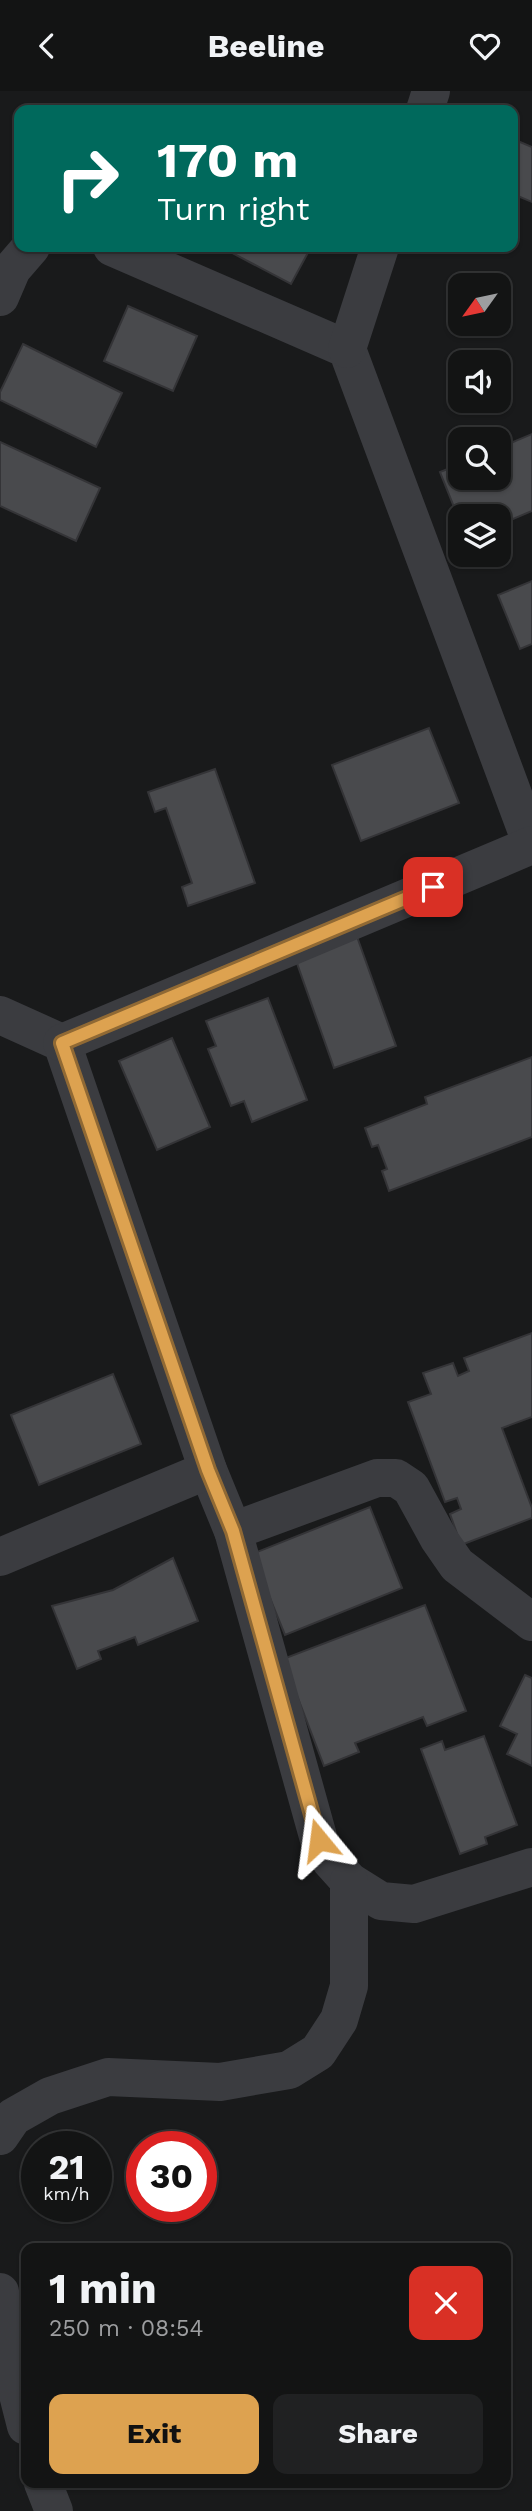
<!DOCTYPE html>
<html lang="en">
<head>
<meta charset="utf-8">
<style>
	body { margin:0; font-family:"Work Sans",sans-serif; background:#202122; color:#f1f3f6; height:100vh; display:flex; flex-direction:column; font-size:26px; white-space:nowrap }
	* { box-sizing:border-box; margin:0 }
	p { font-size:23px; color:#9d9ea0 }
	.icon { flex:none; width:38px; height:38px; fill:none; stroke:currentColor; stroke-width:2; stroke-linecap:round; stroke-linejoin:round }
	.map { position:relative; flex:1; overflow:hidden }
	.sheet { position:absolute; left:21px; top:2152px; width:490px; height:245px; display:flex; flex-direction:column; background:#131414; border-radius:14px; box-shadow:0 2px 5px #0004,0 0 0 2px #323334 }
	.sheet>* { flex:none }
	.guide { position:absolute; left:14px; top:14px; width:504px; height:147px; border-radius:14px; box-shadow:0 2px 5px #0004,0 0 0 2px #323334; background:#00695c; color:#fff; overflow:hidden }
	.needle { width:46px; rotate:237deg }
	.tools { position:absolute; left:448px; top:182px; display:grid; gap:14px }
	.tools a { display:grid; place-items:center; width:63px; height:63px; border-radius:14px; background:#131414; box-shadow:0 2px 5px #0004,0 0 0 2px #323334; font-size:35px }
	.speed { position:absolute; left:21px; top:2040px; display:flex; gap:14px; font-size:35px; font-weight:700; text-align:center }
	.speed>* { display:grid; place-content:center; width:91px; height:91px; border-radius:50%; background:#131414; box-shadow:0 2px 5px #0004,0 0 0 2px #323334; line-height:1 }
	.speed small { font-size:18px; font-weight:400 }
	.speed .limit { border:10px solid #d22; background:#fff; color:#111 }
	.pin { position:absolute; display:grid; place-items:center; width:60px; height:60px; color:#fff; margin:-30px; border-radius:14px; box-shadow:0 4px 10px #0006 }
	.me { position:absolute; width:77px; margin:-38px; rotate:344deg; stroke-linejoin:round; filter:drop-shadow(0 0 5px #0008) }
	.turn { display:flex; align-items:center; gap:24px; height:147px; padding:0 28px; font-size:32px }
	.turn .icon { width:91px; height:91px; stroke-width:2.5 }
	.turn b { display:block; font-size:49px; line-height:60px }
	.round { display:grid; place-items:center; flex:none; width:74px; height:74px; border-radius:14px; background:#202122 }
	.summary { display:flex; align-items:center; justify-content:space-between; height:119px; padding:0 28px }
	h1 { font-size:42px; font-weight:700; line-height:52px }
	.cta { display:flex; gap:14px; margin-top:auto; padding:14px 28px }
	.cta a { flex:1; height:80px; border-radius:14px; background:#dda250; color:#111; font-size:28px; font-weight:700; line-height:80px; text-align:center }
	.cta a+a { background:#202122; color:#f1f3f6 }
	header { display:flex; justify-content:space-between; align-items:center; height:91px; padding:0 28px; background:#131414; font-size:32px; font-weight:700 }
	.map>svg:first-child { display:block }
	.building { fill:#494a4d; stroke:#343437; stroke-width:2 }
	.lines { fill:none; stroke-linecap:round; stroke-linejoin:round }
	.minor { stroke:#3b3c40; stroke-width:38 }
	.route-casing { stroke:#906934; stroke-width:18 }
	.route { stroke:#dda250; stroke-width:12 }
</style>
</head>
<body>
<header><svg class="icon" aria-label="back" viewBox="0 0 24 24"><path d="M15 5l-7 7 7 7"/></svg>Beeline<svg class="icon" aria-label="heart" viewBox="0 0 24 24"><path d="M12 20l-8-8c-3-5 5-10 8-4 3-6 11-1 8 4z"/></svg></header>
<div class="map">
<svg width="532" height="2420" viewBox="0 0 532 2420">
	<rect width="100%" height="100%" fill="#191a1b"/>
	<g class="building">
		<path d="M513,48L532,56V111L513,103Z"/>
		<path d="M221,156H311L291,193Z"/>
		<path d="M128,215L197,245L173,300L104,270Z"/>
		<path d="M23,253L122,302L96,356L0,309V301Z"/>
		<path d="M532,343V420L499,434V425H460V431L440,381L460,373V387H499V357Z"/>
		<path d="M0,351L100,397L76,450L0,415Z"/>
		<path d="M532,490V553L520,558L498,504Z"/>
		<path d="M429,637L459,712L361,750L332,674Z"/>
		<path d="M215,678L255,792L188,815L182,796L192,792L166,717L155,721L148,701Z"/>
		<path d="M355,840L396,955L334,977L293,861Z"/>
		<path d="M268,907L307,1009L252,1031L244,1010L231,1015L208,958L216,955L206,930Z"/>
		<path d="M172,947L210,1036L157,1059L119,970Z"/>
		<path d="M532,966V1046L389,1100L382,1080L387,1078L378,1054L372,1056L365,1037L427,1013L425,1006Z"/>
		<path d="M532,1242V1326L502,1337L532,1417V1427L461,1454L450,1423L461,1418L457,1407L445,1411L408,1311L431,1303L423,1282L453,1272L458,1285L469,1280L464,1267Z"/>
		<path d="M113,1283L141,1353L39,1394L11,1324Z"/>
		<path d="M370,1416L402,1497L285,1544L252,1463Z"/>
		<path d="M173,1467L198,1530L138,1554L135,1546L98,1560L101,1568L77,1578L52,1515L113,1499Z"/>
		<path d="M425,1514L466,1620L427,1635L423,1626L355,1652L359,1661L324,1675L283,1568Z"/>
		<path d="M525,1584L532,1587V1675L507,1663L517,1643L500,1635Z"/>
		<path d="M484,1645L517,1734L485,1746L487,1753L460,1763L421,1658L442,1650L445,1659Z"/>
	</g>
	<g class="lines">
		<g class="minor">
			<path d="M425,19L431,0"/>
			<path d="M112,156L347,258L532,754"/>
			<path d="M0,206L12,178L31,156"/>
			<path d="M347,258L380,156"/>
			<path d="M0,924L62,952L208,1379L233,1440L319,1749L331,1770L349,1790L381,1810L414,1813L532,1776"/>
			<path d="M62,952L532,754"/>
			<path d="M233,1440L377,1387H396L411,1397L439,1448L457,1474L532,1531"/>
			<path d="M0,1466L208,1379"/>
			<path d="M0,2045L13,2026L50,2005L108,1986L220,1991L289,1979L318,1961L339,1929L349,1895V1790"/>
			<path d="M0,2201L13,2284L26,2335"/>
			<path d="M43,2392L54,2420"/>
		</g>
	</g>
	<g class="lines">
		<defs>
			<path id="route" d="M319,1749L233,1440L208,1379L62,952L433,796"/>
		</defs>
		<use href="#route" class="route-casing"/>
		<use href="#route" class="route"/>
	</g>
</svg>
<div class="tools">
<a><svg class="needle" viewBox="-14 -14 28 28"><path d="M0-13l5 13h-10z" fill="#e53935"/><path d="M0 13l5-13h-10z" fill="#9d9ea0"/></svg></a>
<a><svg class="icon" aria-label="sound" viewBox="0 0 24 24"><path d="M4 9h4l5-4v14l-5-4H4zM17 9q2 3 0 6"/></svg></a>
<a><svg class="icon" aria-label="search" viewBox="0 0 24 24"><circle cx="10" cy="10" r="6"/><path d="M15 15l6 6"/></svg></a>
<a><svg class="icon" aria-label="layers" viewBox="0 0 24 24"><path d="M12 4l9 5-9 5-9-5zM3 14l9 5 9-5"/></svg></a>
</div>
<div class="speed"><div>21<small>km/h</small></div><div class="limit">30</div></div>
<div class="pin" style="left:433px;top:796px;background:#d93025"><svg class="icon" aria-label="arrive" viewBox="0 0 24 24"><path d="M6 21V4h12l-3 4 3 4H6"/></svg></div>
<svg class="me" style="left:319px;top:1749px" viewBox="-20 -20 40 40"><path d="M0-17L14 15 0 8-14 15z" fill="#dda250" stroke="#fff" stroke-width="4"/></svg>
<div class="guide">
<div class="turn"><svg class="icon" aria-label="right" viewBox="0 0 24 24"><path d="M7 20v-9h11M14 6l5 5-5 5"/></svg><div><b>170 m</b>Turn right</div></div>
</div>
<section class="sheet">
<div class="summary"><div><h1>1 min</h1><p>250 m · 08:54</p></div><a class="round" style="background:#d93025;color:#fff"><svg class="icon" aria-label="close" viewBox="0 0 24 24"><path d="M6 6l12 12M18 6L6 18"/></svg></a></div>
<div class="cta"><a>Exit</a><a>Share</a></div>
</section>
</div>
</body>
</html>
